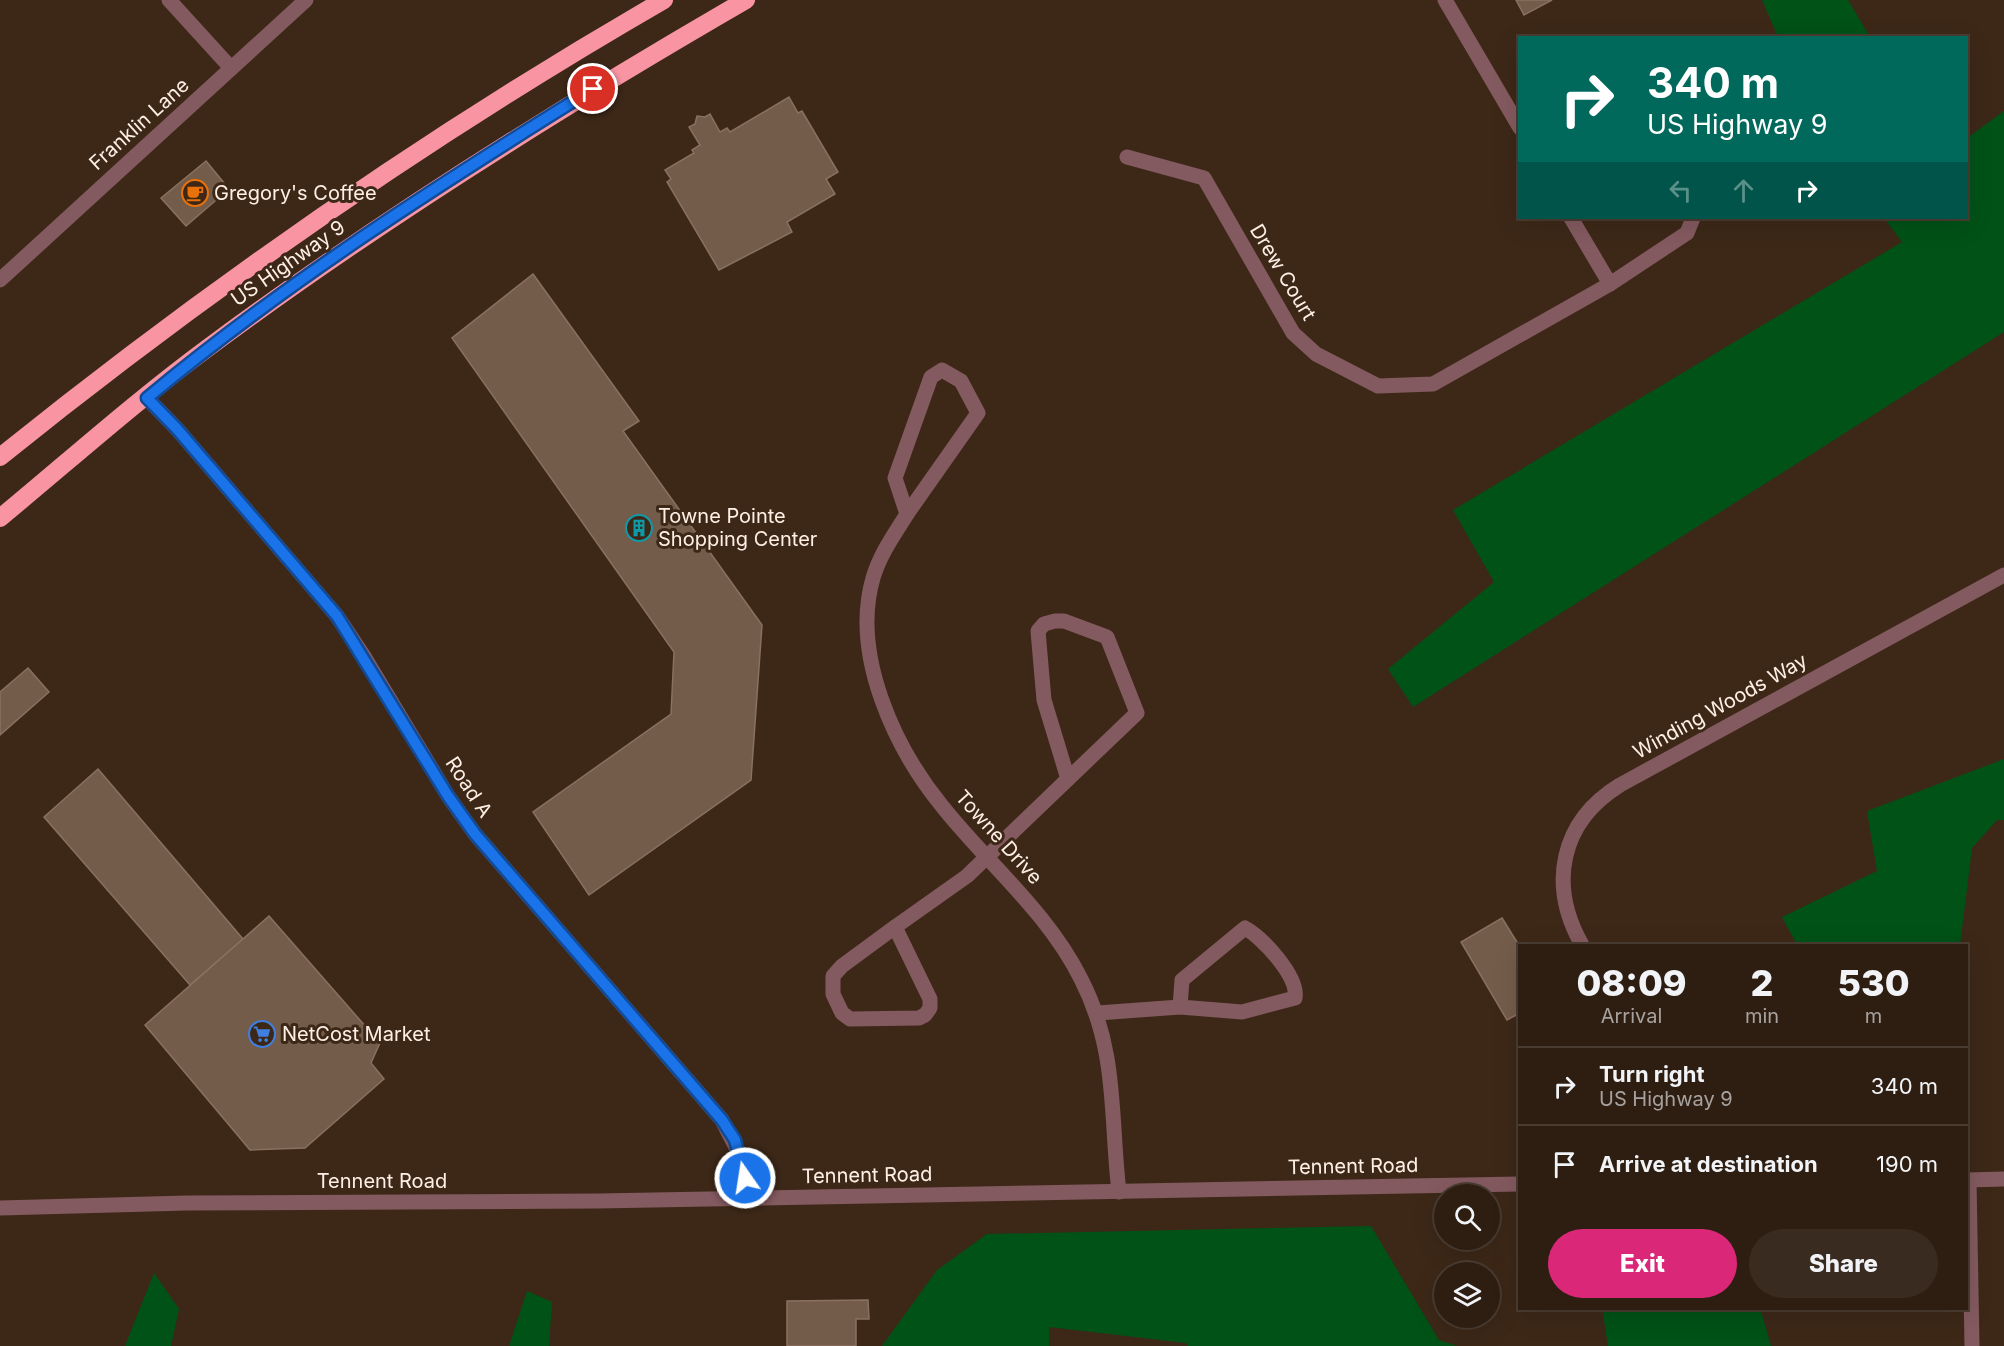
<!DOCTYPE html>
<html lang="en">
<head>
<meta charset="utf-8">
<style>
	body { margin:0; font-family:Inter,sans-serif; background:#3a2b20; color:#f1f3f6; height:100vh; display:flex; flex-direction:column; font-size:22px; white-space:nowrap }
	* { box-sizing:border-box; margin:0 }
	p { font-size:20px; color:#a7a29f }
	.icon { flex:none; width:33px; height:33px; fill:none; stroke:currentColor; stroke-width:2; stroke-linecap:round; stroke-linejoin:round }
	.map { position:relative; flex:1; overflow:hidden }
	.details { position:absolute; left:1518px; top:944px; width:450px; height:366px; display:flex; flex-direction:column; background:#2e1e12; border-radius:0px; box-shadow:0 6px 24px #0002,0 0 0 2px #493c32 }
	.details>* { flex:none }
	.top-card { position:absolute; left:1518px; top:36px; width:450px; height:183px; border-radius:0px; box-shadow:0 6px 24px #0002,0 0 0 2px #493c32; background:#00695c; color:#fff; overflow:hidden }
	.controls { position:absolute; left:1434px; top:1184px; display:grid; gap:12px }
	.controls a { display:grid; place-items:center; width:66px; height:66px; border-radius:50%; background:#2e1e12; box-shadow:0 6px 24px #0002,0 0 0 2px #493c32; font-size:30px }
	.pin { position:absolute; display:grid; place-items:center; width:51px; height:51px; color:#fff; margin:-26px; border:3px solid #fff; border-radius:50%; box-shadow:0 2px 6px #0007 }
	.me { position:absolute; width:66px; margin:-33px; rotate:347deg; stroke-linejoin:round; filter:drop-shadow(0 0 4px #0008) }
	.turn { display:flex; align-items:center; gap:21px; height:126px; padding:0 30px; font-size:27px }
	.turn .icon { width:78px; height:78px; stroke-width:2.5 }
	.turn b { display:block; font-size:42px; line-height:51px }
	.lanes { display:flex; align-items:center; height:57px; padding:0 30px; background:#0003; justify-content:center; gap:30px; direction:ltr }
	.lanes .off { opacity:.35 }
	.eta { display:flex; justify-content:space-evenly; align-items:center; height:102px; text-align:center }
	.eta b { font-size:36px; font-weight:800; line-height:42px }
	.primary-button { display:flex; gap:12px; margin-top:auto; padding:12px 30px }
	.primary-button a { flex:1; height:69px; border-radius:36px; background:#db2777; color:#fff; font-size:24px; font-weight:800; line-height:69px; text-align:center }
	.primary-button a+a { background:#3a2b20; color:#f1f3f6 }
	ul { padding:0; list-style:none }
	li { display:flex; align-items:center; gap:18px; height:78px; padding:0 30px; border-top:2px solid #493c32 }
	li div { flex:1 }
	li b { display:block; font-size:22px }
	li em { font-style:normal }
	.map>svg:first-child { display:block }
	.green { fill:#005217 }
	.building { fill:#745c4b; stroke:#8a705f; stroke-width:1.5 }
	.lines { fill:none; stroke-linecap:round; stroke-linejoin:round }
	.minor { stroke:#835a5f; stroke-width:15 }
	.highway { stroke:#f994a3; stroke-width:18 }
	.route-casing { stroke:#114b97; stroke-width:15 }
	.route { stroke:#1a73e8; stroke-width:10 }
	.labels { text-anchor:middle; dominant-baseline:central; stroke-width:6; stroke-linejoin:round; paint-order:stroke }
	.street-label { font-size:20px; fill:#feefe5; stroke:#3d2818 }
	.poi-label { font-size:20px; fill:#feefe5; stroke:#3d2818; text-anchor:start }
</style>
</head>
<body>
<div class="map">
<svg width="2004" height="1346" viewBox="0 0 2004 1346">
	<rect width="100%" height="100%" fill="#3d2818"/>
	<g class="green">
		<path d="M1762,0H1848L1870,37H1778Z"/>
		<path d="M2004,111V332L1413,707L1388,669L1494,582L1453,510L1902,242L1884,218H1966L1967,138Z"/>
		<path d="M2004,759V820H1997L1972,848L1960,945H1797L1782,917L1877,871L1867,811Z"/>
		<path d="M1371,1226L1439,1340L1457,1346H1188L1186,1343L1049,1327V1346H882L937,1270L987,1234Z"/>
		<path d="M154,1273L179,1309L171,1346H125Z"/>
		<path d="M527,1291L552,1302L549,1346H509Z"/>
		<path d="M1602,1308H1760L1771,1346H1608Z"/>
	</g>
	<g class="building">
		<path d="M1516,0H1552L1524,15Z"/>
		<path d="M789,97L798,113L802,111L838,172L826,179L835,194L787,222L792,232L719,270L667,182L671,179L665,170L694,153L692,150L700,145L689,127L695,124L697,116L705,117L710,114L720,132L727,128L730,132Z"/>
		<path d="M206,161L229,189L186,226L161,198Z"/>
		<path d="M533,274L639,421L623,431L762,625L751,780L589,895L533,812L671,714L674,652L452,338Z"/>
		<path d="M28,668L49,692L0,735V692Z"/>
		<path d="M98,769L243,939L190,985L44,817Z"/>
		<path d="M269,916L380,1043L371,1063L384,1079L305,1148L250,1150L145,1025Z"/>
		<path d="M1502,918L1520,947V1013L1507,1020L1461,942Z"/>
		<path d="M868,1300L869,1319H856V1346H787V1301Z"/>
	</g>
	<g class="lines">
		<g class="minor">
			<path d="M169,0L231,68"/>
			<path d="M1445,0L1520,128"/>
			<path d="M1127,157L1204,178L1293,333L1316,354L1378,386L1433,384L1610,284L1687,233L1693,218"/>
			<path d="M1571,218L1610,284"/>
			<path d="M0,280L306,0"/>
			<path d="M942,370L961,381L978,413L907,514L895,478L931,377Z"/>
			<path d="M147,398L177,429L337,616L365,658L448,796L475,834L722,1120L741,1157L749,1199"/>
			<path d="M907,514C894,535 880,554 873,578C851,654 894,747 942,806C988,864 1047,911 1081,979C1118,1051 1110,1115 1119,1192"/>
			<path d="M1055,621H1064L1107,637L1137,713L1068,779L1044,700L1038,631L1044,624Z"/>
			<path d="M895,927L930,999V1008L925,1015L919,1018L850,1019L842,1013L833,994V976L842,966Z"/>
			<path d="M895,927L967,876L1068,779"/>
			<path d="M1245,928C1263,938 1299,977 1295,998L1242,1012L1180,1007L1182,980Z"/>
			<path d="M1582,945C1548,885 1560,822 1620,785L2004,575"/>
			<path d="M1098,1013L1180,1007"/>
			<path d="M1966,1180L2004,1179"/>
			<path d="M1969,1180L1972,1346"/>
			<path d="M0,1208L187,1203L598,1201L1520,1184"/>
		</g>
		<g class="highway">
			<path d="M0,457C210,288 430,135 664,0"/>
			<path d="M0,518C69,461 137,400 209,347C380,220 561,107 746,0"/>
		</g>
	</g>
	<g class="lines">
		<defs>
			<path id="route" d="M593,89C440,184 286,282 147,398L177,429L337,616L448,796L475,834L722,1120L735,1140L745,1178"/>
		</defs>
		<use href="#route" class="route-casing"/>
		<use href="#route" class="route"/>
	</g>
	<defs>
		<symbol id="cafe-ring" viewBox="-11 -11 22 22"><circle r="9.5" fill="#3d2818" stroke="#e8710a" stroke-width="1.5"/><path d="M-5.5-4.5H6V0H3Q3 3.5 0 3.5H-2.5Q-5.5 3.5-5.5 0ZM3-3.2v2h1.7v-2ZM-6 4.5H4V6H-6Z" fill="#e8710a"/></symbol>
		<symbol id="building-ring" viewBox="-11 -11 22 22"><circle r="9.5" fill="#3d2818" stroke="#0f9aa8" stroke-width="1.5"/><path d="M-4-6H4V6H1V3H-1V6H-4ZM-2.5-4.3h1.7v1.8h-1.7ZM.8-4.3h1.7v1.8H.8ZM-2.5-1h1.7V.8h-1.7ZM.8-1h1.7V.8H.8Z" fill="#0f9aa8"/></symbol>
		<symbol id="supermarket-ring" viewBox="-11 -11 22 22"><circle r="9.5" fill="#3d2818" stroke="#3f7fe0" stroke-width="1.5"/><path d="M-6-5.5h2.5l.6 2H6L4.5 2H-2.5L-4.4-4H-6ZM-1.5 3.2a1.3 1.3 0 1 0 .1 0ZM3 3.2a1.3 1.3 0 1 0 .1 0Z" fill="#3f7fe0"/></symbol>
	</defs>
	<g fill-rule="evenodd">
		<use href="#cafe-ring" x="180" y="178" width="30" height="30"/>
		<use href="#building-ring" x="624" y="513" width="30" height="30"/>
		<use href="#supermarket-ring" x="247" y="1019" width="30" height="30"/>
	</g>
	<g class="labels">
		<g class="street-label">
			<text transform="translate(139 124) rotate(-42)">Franklin Lane</text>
			<text transform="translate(288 263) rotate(-35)">US Highway 9</text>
			<text transform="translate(1283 272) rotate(59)">Drew Court</text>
			<text transform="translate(1720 706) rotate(-29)">Winding Woods Way</text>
			<text transform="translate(469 787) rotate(57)">Road A</text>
			<text transform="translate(999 837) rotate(48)">Towne Drive</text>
			<text transform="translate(1353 1166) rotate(-1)">Tennent Road</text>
			<text transform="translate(867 1175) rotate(-1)">Tennent Road</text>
			<text x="382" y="1181">Tennent Road</text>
		</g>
		<g class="poi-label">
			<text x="214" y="193">Gregory's Coffee</text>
			<text x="658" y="516">Towne Pointe<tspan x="658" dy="23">Shopping Center</tspan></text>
			<text x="282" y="1034">NetCost Market</text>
		</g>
	</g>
</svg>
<div class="controls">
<a><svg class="icon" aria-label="search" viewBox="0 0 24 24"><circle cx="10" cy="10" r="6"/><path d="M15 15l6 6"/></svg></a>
<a><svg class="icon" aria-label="layers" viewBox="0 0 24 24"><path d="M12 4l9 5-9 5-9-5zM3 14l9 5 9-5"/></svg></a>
</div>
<div class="pin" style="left:593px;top:89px;background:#d93025"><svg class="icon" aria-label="arrive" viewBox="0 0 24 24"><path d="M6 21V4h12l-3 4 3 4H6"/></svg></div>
<svg class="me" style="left:745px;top:1178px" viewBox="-20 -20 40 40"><circle r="17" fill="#1a73e8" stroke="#fff" stroke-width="3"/><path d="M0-11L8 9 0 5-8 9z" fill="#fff"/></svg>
<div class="top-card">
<div class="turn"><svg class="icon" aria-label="right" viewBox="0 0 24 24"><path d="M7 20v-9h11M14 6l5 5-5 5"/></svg><div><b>340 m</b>US Highway 9</div></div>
<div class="lanes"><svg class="icon off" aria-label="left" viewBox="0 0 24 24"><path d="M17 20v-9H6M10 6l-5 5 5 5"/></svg><svg class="icon off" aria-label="ahead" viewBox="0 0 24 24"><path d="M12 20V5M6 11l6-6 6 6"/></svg><svg class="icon" aria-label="right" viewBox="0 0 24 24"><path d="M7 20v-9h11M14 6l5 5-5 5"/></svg></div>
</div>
<section class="details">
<div class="eta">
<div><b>08:09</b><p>Arrival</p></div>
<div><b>2</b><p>min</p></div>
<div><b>530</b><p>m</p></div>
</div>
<ul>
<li><svg class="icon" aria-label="right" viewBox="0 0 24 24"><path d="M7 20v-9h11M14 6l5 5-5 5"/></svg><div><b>Turn right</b><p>US Highway 9</p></div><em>340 m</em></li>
<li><svg class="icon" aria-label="arrive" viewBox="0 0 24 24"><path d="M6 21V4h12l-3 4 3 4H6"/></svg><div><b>Arrive at destination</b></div><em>190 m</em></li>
</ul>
<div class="primary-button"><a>Exit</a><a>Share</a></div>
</section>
</div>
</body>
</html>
